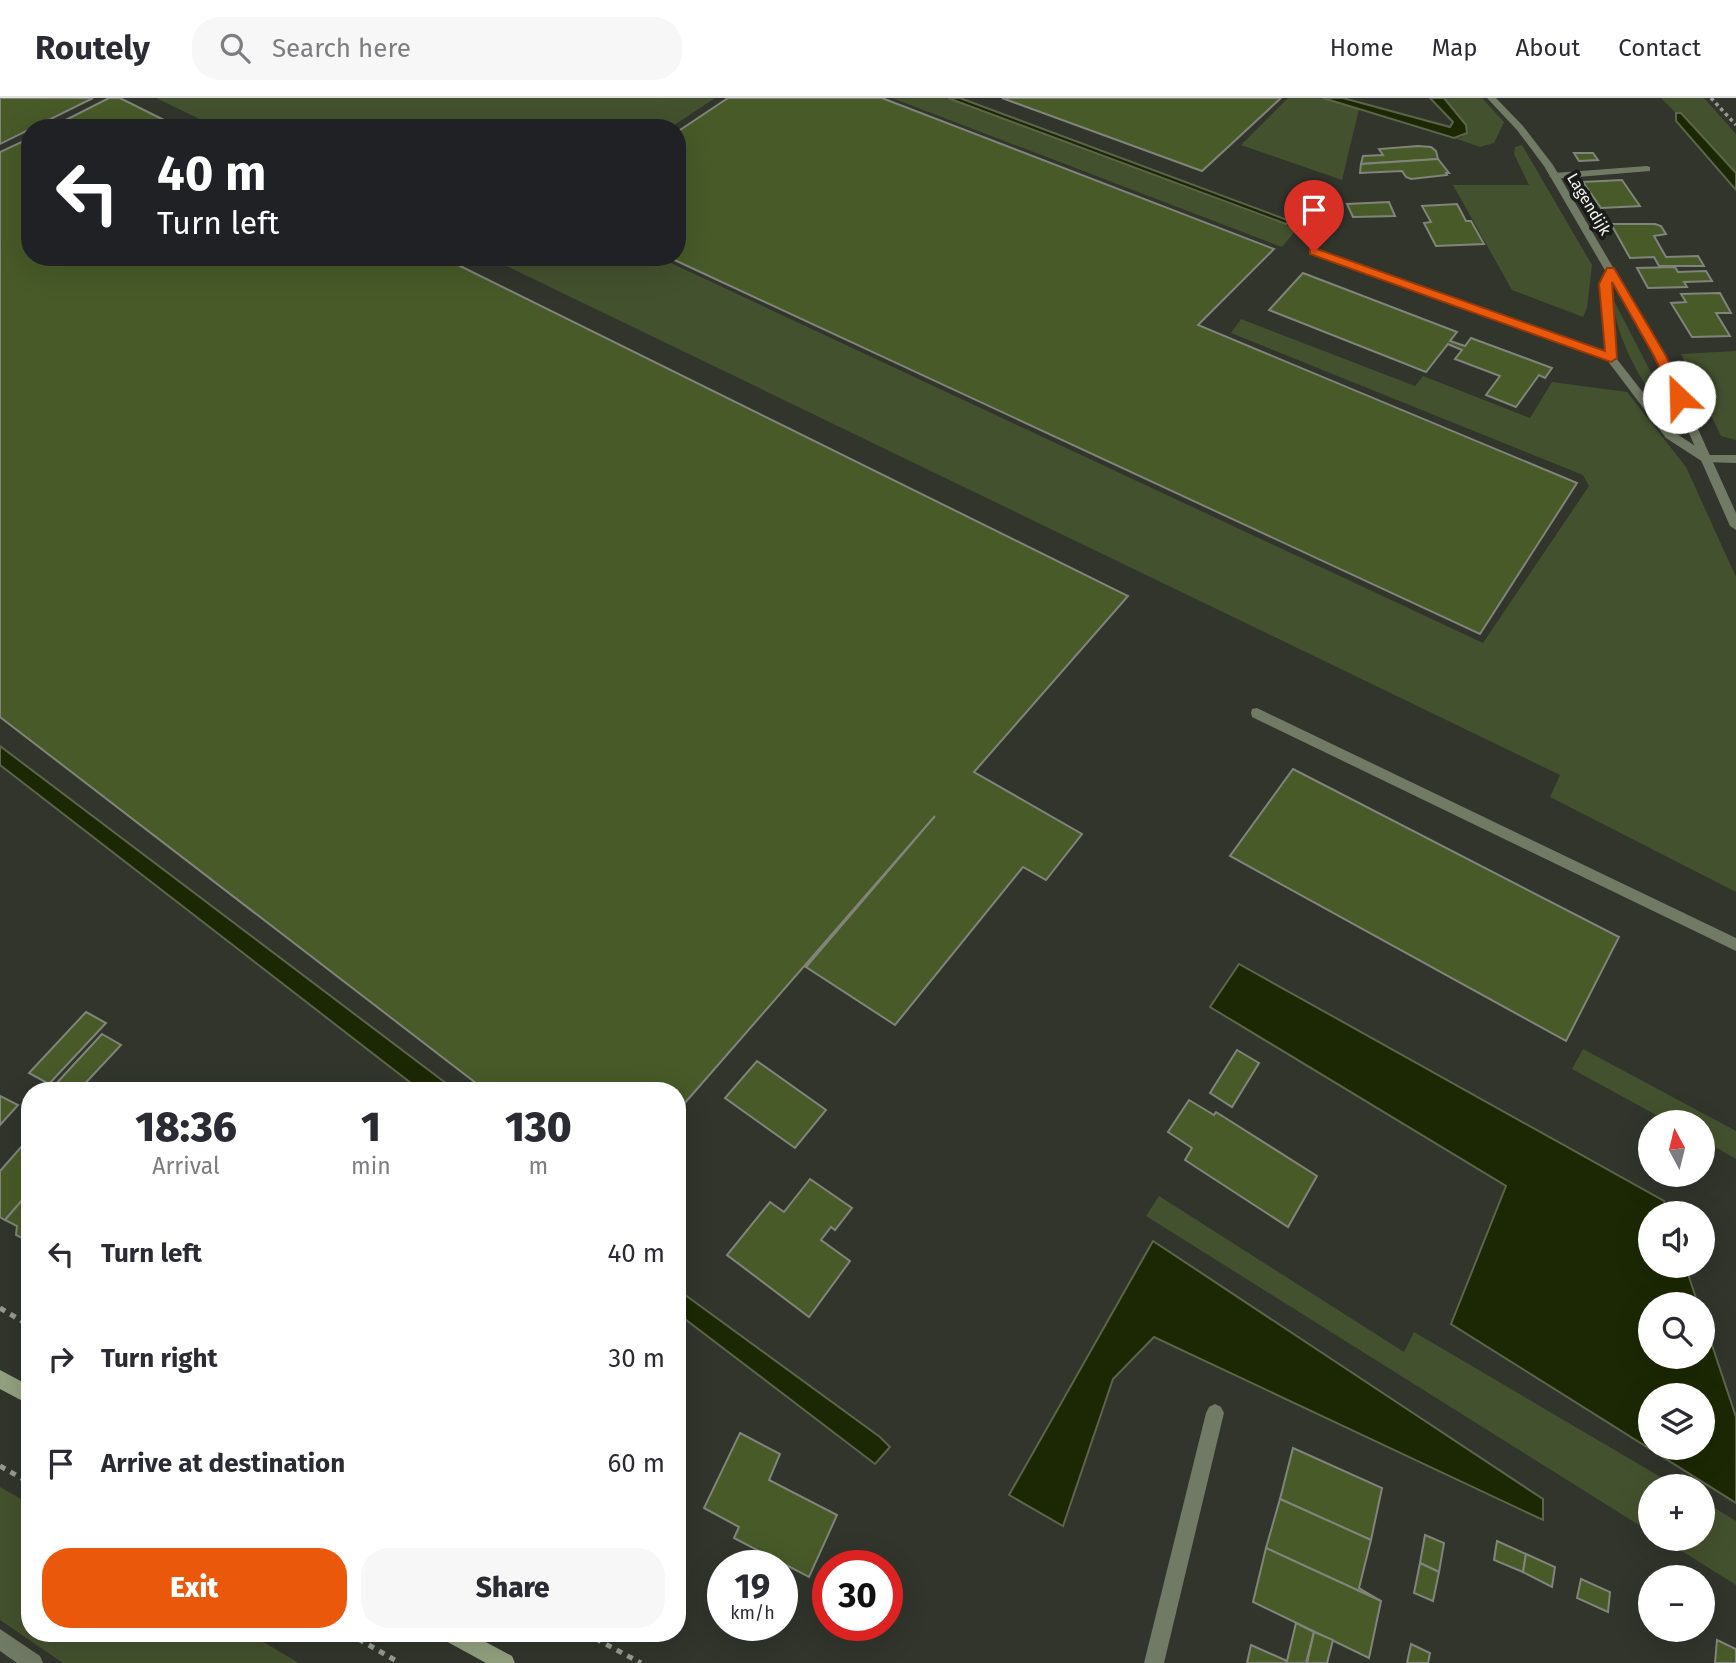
<!DOCTYPE html>
<html lang="en">
<head>
<meta charset="utf-8">
<style>
	body { margin:0; font-family:"Fira Sans",sans-serif; background:#f7f7f7; color:#2b2b33; height:100vh; display:flex; flex-direction:column; font-size:26px; white-space:nowrap }
	* { box-sizing:border-box; margin:0 }
	p { font-size:23px; color:#7c7c81 }
	.icon { flex:none; width:38px; height:38px; fill:none; stroke:currentColor; stroke-width:2; stroke-linecap:round; stroke-linejoin:round }
	.map { position:relative; flex:1; overflow:hidden }
	.sheet { position:absolute; left:21px; top:984px; width:665px; height:560px; display:flex; flex-direction:column; background:#fff; border-radius:28px; box-shadow:0 7px 28px #0002 }
	.sheet>* { flex:none }
	.banner { position:absolute; left:21px; top:21px; width:665px; height:147px; border-radius:28px; box-shadow:0 7px 28px #0002; background:#202124; color:#fff; overflow:hidden }
	.needle { width:46px; rotate:353deg }
	.buttons { position:absolute; left:1638px; top:1012px; display:grid; gap:14px }
	.buttons a { display:grid; place-items:center; width:77px; height:77px; border-radius:50%; background:#fff; box-shadow:0 7px 28px #0002; font-size:35px }
	.speed { position:absolute; left:707px; top:1452px; display:flex; gap:14px; font-size:35px; font-weight:700; text-align:center }
	.speed>* { display:grid; place-content:center; width:91px; height:91px; border-radius:50%; background:#fff; box-shadow:0 7px 28px #0002; line-height:1 }
	.speed small { font-size:18px; font-weight:400 }
	.speed .limit { border:10px solid #d22; background:#fff; color:#111 }
	.pin { position:absolute; display:grid; place-items:center; width:60px; height:60px; color:#fff; margin:-72px -30px; border-radius:50% 50% 50% 0; rotate:-45deg; box-shadow:0 0 7px #0007 }
	.pin .icon { rotate:45deg }
	.me { position:absolute; width:77px; margin:-38px; rotate:336deg; stroke-linejoin:round; filter:drop-shadow(0 0 5px #0008) }
	.turn { display:flex; align-items:center; gap:24px; height:147px; padding:0 21px; font-size:32px }
	.turn .icon { width:91px; height:91px; stroke-width:2.5 }
	.turn b { display:block; font-size:49px; line-height:60px }
	.eta { display:flex; justify-content:space-evenly; align-items:center; height:119px; text-align:center }
	.eta b { font-size:42px; font-weight:800; line-height:49px }
	.primary-button { display:flex; gap:14px; margin-top:auto; padding:14px 21px }
	.primary-button a { flex:1; height:80px; border-radius:28px; background:#ea580c; color:#fff; font-size:28px; font-weight:800; line-height:80px; text-align:center }
	.primary-button a+a { background:#f7f7f7; color:#2b2b33 }
	ul { padding:0; list-style:none }
	li { display:flex; align-items:center; gap:21px; height:105px; padding:0 21px }
	li div { flex:1 }
	li b { display:block; font-size:26px }
	li em { font-style:normal }
	header { display:flex; align-items:center; gap:42px; box-sizing:border-box; height:98px; padding:0 35px; background:#fff; border-bottom:2px solid #e1e1e2 }
	header strong { font-size:33px }
	nav { display:flex; gap:38px; margin-inline-start:auto; font-size:24px }
	.search { width:490px; height:63px; background:#f7f7f7; display:flex; align-items:center; gap:18px; box-sizing:border-box; padding:0 24px; border-radius:28px; color:#7c7c81; font-size:26px }
	.map>svg:first-child { display:block }
	.green { fill:#44512e }
	.water { fill:#1c2803; stroke:#5c654a; stroke-width:2; fill-rule:evenodd }
	.building { fill:#485a28; stroke:#80847a; stroke-width:2 }
	.lines { fill:none; stroke-linecap:round; stroke-linejoin:round }
	.path-far1 { stroke:#979a93; stroke-width:3.5; stroke-dasharray:3.5 3.5; stroke-linecap:butt }
	.path { stroke:#979a93; stroke-width:5; stroke-dasharray:6 6; stroke-linecap:butt }
	.lane { fill:#717a64; fill-rule:evenodd }
	.street { fill:#717a64; fill-rule:evenodd }
	.secondary { fill:#93a17f; fill-rule:evenodd }
	.route { fill:#ea580c; stroke:#983908; stroke-width:2 }
	.labels { text-anchor:middle; dominant-baseline:central; stroke-width:7; stroke-linejoin:round; paint-order:stroke }
	.far-street-label { font-size:16px; fill:#f2f4ef; stroke:#1a1b18 }
</style>
</head>
<body>
<header>
<strong>Routely</strong>
<div class="search"><svg class="icon" aria-label="search" viewBox="0 0 24 24"><circle cx="10" cy="10" r="6"/><path d="M15 15l6 6"/></svg>Search here</div>
<nav><a>Home</a><a>Map</a><a>About</a><a>Contact</a></nav>
</header>
<div class="map">
<svg width="1736" height="1565" viewBox="0 0 1736 1565">
	<rect width="100%" height="100%" fill="#31352c"/>
	<g class="green">
		<path d="M156,0H715L670,30H218Z"/>
		<path d="M892,0H946L1297,131L1282,149Z"/>
		<path d="M1288,0H1323L1359,11L1342,82L1241,47Z"/>
		<path d="M1444,0H1482L1504,24L1494,45L1480,49L1454,40L1462,39L1466,27Z"/>
		<path d="M1661,0H1704L1736,36V75L1681,15H1676Z"/>
		<path d="M1522,47L1592,167L1587,210L1583,219L1512,192L1453,87H1529L1514,56L1515,49Z"/>
		<path d="M488,159H658L1483,545L1589,388L1583,377L1231,235L1241,221L1415,288L1423,278L1530,320L1552,284L1627,294L1686,369L1736,479V794L1550,699L1560,677Z"/>
		<path d="M1613,201L1673,317L1674,327L1667,321C1643,283 1617,247 1613,201Z"/>
		<path d="M1736,253V342L1721,338L1681,256Z"/>
		<path d="M1583,951L1736,1033V1061L1703,1042V1024H1669L1572,971Z"/>
		<path d="M1159,1098L1404,1254L1414,1234L1676,1388H1650V1434L1146,1118Z"/>
		<path d="M0,1389L30,1406V1535H248L299,1565H63L0,1522Z"/>
		<path d="M1703,1403L1736,1423V1487L1661,1440H1703Z"/>
	</g>
	<g class="water">
		<path d="M948,0H960L1290,123L1286,126Z"/>
		<path d="M1323,0H1343L1450,29L1453,24L1430,0H1444L1466,27L1467,35L1454,40Z"/>
		<path d="M1676,15H1681L1736,75V92L1676,23Z"/>
		<path d="M0,648L455,992H420L0,667Z"/>
		<path d="M1239,866L1664,1103L1668,1115H1650V1167H1685L1698,1206H1650V1258H1703V1220L1736,1319V1405L1451,1226L1506,1088L1210,909ZM1650,1297H1703V1349H1650Z"/>
		<path d="M1153,1143L1543,1401V1422L1154,1239L1113,1281L1063,1428L1009,1397Z"/>
		<path d="M677,1191L880,1339L890,1349L875,1366L677,1215Z"/>
	</g>
	<g class="building">
		<path d="M0,0H93L0,46Z"/>
		<path d="M109,0H120L180,30H50Z"/>
		<path d="M728,0H882L1274,151L1198,227L1577,385L1480,536L668,159H677V34Z"/>
		<path d="M1002,0H1281L1202,73Z"/>
		<path d="M30,40V159H442L1128,498L974,674L1082,736L1046,782L1023,769L895,927L806,869L935,718L677,1014V992H485L0,619V54Z"/>
		<path d="M1418,48L1431,49L1436,53L1438,61L1361,66L1363,58L1383,57L1379,51Z"/>
		<path d="M1574,55H1593L1598,62L1579,63Z"/>
		<path d="M1438,61L1449,75H1446L1447,77L1411,81L1406,79L1402,73L1360,75L1361,66Z"/>
		<path d="M1622,82L1640,108L1601,110L1583,84Z"/>
		<path d="M1389,104L1395,118L1353,119L1347,106Z"/>
		<path d="M1457,106L1466,123H1471L1484,146L1436,148L1424,125L1431,124L1422,108Z"/>
		<path d="M1611,126H1655L1661,128L1666,136L1654,138L1666,159L1698,158L1704,168H1659L1654,159L1630,160Z"/>
		<path d="M1675,169L1678,174L1706,173L1712,183L1684,184L1687,189L1648,190L1637,170Z"/>
		<path d="M1303,175L1457,234L1450,243L1465,248L1471,240L1552,270L1545,280L1539,277L1516,309L1486,297L1500,278L1455,261L1462,252L1448,246L1426,274L1269,212Z"/>
		<path d="M1720,195L1731,215H1716L1730,238L1692,239L1671,205L1686,204L1681,196Z"/>
		<path d="M1293,671L1619,839L1566,943L1230,758Z"/>
		<path d="M86,914L106,925L49,986L29,975Z"/>
		<path d="M102,936L121,947L79,992H59L53,989Z"/>
		<path d="M1237,952L1259,965L1232,1009L1210,995Z"/>
		<path d="M757,963L826,1012L795,1050L725,1000Z"/>
		<path d="M0,998L18,1007L0,1027Z"/>
		<path d="M1189,1002L1214,1017L1216,1014L1317,1078L1288,1129L1185,1062L1192,1050L1168,1034Z"/>
		<path d="M30,1039V1093L5,1122L0,1119V1073Z"/>
		<path d="M810,1081L852,1110L835,1132L831,1129L821,1142L850,1163L809,1219L727,1157L770,1104L784,1114Z"/>
		<path d="M30,1093V1144L16,1137L17,1128L5,1122Z"/>
		<path d="M740,1335L780,1356L769,1382L837,1417L809,1479L734,1440L739,1429L704,1410Z"/>
		<path d="M1293,1350L1382,1390L1371,1442L1280,1401Z"/>
		<path d="M1280,1401L1371,1442L1359,1490L1381,1503L1266,1450Z"/>
		<path d="M1425,1437L1444,1445L1439,1474L1420,1465Z"/>
		<path d="M1497,1443L1526,1456L1523,1474L1494,1462Z"/>
		<path d="M1266,1450L1381,1503L1369,1560L1253,1504Z"/>
		<path d="M1526,1456L1555,1469L1552,1489L1523,1474Z"/>
		<path d="M1420,1465L1439,1474L1433,1503L1414,1495Z"/>
		<path d="M1581,1481L1610,1494L1608,1514L1577,1500Z"/>
		<path d="M1296,1525L1314,1534L1306,1565H1247L1251,1547L1287,1563Z"/>
		<path d="M1314,1534L1333,1542L1327,1565H1307Z"/>
		<path d="M1717,1542L1736,1551V1565H1715Z"/>
		<path d="M1411,1546L1430,1555L1428,1565H1407Z"/>
	</g>
	<g class="lines">
		<path class="path-far1" d="M1711,0L1736,27"/>
		<g class="path">
			<path d="M0,1210L30,1228"/>
			<path d="M0,1368L30,1385"/>
			<path d="M348,1535L400,1565"/>
			<path d="M585,1535L641,1565"/>
		</g>
		<g class="lane">
			<path d="M1647,68L1650,69V73L1554,81L1549,78L1554,75Z"/>
			<path d="M1311,152H1317L1605,254L1600,186L1608,170H1614L1616,172L1610,186L1616,260L1674,334L1709,357H1736V365L1703,364L1666,340L1607,262L1311,156Z"/>
			<path d="M1257,610L1736,840V853L1252,619L1251,615L1252,611Z"/>
			<path d="M1215,1306L1221,1309L1224,1315L1164,1565H1144L1206,1315L1209,1309Z"/>
		</g>
		<g class="street">
			<path d="M1487,0H1496L1523,28L1553,67L1665,258L1736,415V432L1730,428L1655,258L1544,68L1517,32Z"/>
			<path d="M0,1531L40,1558L43,1565H17L0,1553Z"/>
		</g>
		<g class="secondary">
			<path d="M0,1272L30,1288V1307L0,1291Z"/>
			<path d="M441,1535H469L512,1558L515,1565H486L444,1542Z"/>
		</g>
	</g>
	<path class="route" d="M1310,151H1317L1605,253L1599,186L1607,170H1614L1666,258L1685,299L1679,303L1673,299L1654,258L1612,184L1617,260L1611,264L1310,156Z"/>
	<g class="labels">
		<g class="far-street-label">
			<text transform="translate(1589 106) rotate(59)">Lagendijk</text>
		</g>
	</g>
</svg>
<div class="buttons">
<a><svg class="needle" viewBox="-14 -14 28 28"><path d="M0-13l5 13h-10z" fill="#e53935"/><path d="M0 13l5-13h-10z" fill="#7c7c81"/></svg></a>
<a><svg class="icon" aria-label="sound" viewBox="0 0 24 24"><path d="M4 9h4l5-4v14l-5-4H4zM17 9q2 3 0 6"/></svg></a>
<a><svg class="icon" aria-label="search" viewBox="0 0 24 24"><circle cx="10" cy="10" r="6"/><path d="M15 15l6 6"/></svg></a>
<a><svg class="icon" aria-label="layers" viewBox="0 0 24 24"><path d="M12 4l9 5-9 5-9-5zM3 14l9 5 9-5"/></svg></a>
<a>+</a>
<a>−</a>
</div>
<div class="speed"><div>19<small>km/h</small></div><div class="limit">30</div></div>
<div class="pin" style="left:1314px;top:154px;background:#d93025"><svg class="icon" aria-label="arrive" viewBox="0 0 24 24"><path d="M6 21V4h12l-3 4 3 4H6"/></svg></div>
<svg class="me" style="left:1679px;top:299px" viewBox="-20 -20 40 40"><circle r="19" fill="#fff"/><path d="M0-13L10 11 0 6-10 11z" fill="#ea580c"/></svg>
<div class="banner">
<div class="turn"><svg class="icon" aria-label="left" viewBox="0 0 24 24"><path d="M17 20v-9H6M10 6l-5 5 5 5"/></svg><div><b>40 m</b>Turn left</div></div>
</div>
<section class="sheet">
<div class="eta">
<div><b>18:36</b><p>Arrival</p></div>
<div><b>1</b><p>min</p></div>
<div><b>130</b><p>m</p></div>
</div>
<ul>
<li><svg class="icon" aria-label="left" viewBox="0 0 24 24"><path d="M17 20v-9H6M10 6l-5 5 5 5"/></svg><div><b>Turn left</b></div><em>40 m</em></li>
<li><svg class="icon" aria-label="right" viewBox="0 0 24 24"><path d="M7 20v-9h11M14 6l5 5-5 5"/></svg><div><b>Turn right</b></div><em>30 m</em></li>
<li><svg class="icon" aria-label="arrive" viewBox="0 0 24 24"><path d="M6 21V4h12l-3 4 3 4H6"/></svg><div><b>Arrive at destination</b></div><em>60 m</em></li>
</ul>
<div class="primary-button"><a>Exit</a><a>Share</a></div>
</section>
</div>
</body>
</html>
